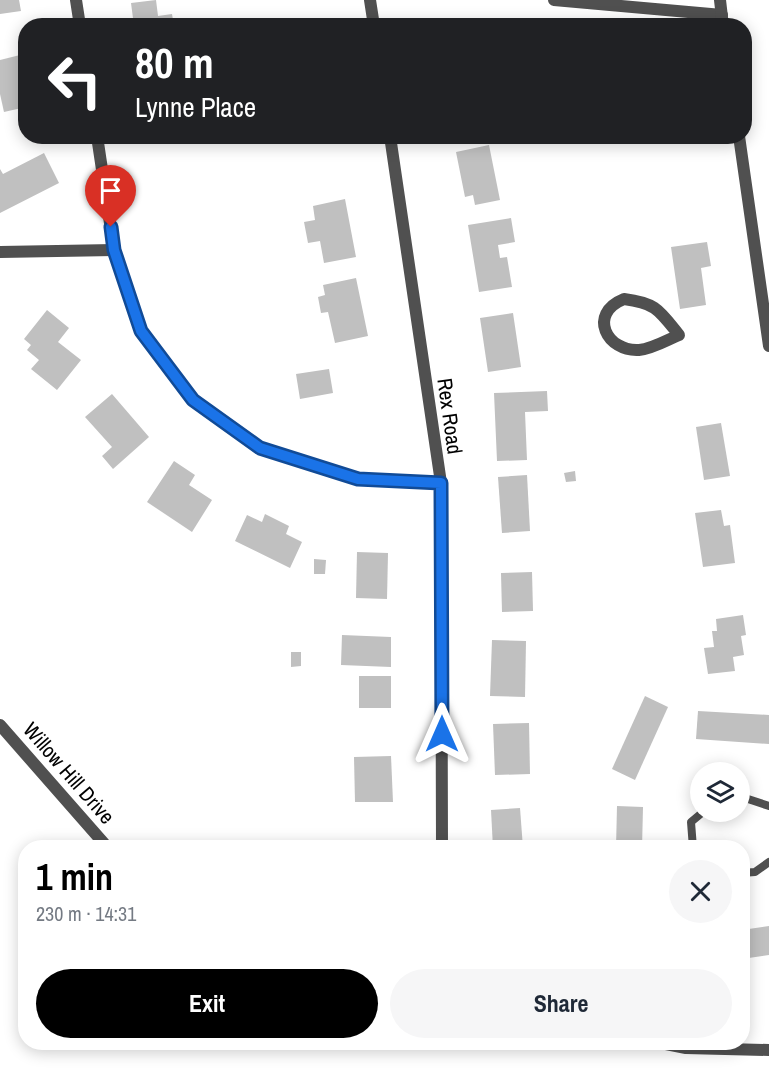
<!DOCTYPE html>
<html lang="en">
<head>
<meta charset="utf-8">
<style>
	body { margin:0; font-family:"Archivo Narrow",sans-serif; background:#f6f6f7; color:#1f2937; height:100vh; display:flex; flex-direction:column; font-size:22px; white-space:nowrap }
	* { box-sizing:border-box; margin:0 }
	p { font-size:20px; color:#747a83 }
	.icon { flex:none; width:33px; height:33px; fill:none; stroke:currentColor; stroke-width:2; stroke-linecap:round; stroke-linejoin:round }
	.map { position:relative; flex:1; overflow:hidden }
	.panel { position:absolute; left:18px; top:840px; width:732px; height:210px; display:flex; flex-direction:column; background:#fff; border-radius:24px; box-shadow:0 3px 15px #0003 }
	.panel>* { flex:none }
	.banner { position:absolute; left:18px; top:18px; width:734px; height:126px; border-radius:24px; box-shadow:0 3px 15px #0003; background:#202124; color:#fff; overflow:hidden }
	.fabs { position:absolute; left:690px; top:762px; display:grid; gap:12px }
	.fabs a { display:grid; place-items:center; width:60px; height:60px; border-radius:50%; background:#fff; box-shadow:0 3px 15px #0003; font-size:30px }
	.pin { position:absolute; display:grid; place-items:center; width:51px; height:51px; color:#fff; margin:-62px -26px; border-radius:50% 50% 50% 0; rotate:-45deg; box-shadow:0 0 6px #0007 }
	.pin .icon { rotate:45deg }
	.me { position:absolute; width:66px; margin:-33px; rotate:0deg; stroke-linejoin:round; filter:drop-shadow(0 0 4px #0008) }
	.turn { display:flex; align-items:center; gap:21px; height:126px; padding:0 18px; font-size:27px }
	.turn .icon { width:78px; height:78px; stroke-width:2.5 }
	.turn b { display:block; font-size:42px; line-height:51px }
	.round { display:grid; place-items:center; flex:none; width:63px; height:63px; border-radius:32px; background:#f6f6f7 }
	.head { display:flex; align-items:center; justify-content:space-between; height:102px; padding:0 18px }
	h1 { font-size:36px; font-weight:700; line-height:45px; color:#000 }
	.action { display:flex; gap:12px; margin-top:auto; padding:12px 18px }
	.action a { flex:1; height:69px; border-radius:36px; background:#000; color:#fff; font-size:24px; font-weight:700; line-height:69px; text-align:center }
	.action a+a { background:#f6f6f7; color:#1f2937 }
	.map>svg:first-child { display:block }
	.building { fill:#c0c0c0 }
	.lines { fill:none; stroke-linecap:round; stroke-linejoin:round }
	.service { stroke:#505050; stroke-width:8 }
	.minor { stroke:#505050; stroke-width:12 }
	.tertiary { stroke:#505050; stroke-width:12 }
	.route-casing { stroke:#114b97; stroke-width:15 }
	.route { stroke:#1a73e8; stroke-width:10 }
	.labels { text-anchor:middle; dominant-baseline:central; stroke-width:5; stroke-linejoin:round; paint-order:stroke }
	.street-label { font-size:21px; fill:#000; stroke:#fff }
</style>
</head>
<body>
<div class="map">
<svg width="769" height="1069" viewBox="0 0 769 1069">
	<rect width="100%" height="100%" fill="#fff"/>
	<g class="building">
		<path d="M0,0H19L21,11L0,14Z"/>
		<path d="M156,0L158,16L172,14L174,26H134L131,3Z"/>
		<path d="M24,54L26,107L4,112L0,94V60Z"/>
		<path d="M489,145L500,200L475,205L473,195L465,197L456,152Z"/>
		<path d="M44,153L59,183L0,213V169L3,174Z"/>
		<path d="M345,199L356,257L324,263L320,241L308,243L304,222L315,220L313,206Z"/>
		<path d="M511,218L515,242L498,245L500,258L507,257L512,287L479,292L468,225Z"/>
		<path d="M707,242L711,266L701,268L706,305L680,309L671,247Z"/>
		<path d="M356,278L368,336L335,343L328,312L321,313L318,297L325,295L323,285Z"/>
		<path d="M47,310L69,328L58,342L81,360L57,390L31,369L39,360L27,350L31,345L24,339Z"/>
		<path d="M513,313L521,367L488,372L480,318Z"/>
		<path d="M329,369L333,393L300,399L296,374Z"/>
		<path d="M547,391L548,411L525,412L527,460L497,461L494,393Z"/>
		<path d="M112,394L149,437L113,469L102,456L112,447L85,417Z"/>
		<path d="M721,423L730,476L704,480L696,427Z"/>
		<path d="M174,461L195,475L189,485L212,500L192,532L147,502Z"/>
		<path d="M575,471L576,481L566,482L564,473Z"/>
		<path d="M527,475L530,531L502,533L498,477Z"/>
		<path d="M721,510L724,526L730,525L735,563L703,567L695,513Z"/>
		<path d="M265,514L289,526L286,534L302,542L290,568L235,541L247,515L262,522Z"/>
		<path d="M357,552L388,553L387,599L356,598Z"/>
		<path d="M314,559L326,560L325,574H314Z"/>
		<path d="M532,572L533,611L502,612L501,573Z"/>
		<path d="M743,615L746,635L741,636L744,655L733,657L735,671L708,674L704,648L714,647L712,631H717L716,619Z"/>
		<path d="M342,635L391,637V667L341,665Z"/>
		<path d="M492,640L526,641L525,697L490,696Z"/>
		<path d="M291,652H301V666L291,667Z"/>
		<rect x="359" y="676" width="32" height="32"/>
		<path d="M645,696L668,707L635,780L612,769Z"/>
		<path d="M698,711L769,715V744L696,739Z"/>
		<path d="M529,723L530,774L495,775L493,724Z"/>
		<path d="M391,756L393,802H355L354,757Z"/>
		<path d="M617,806L643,807L642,848H616Z"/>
		<path d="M520,808L523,848H493L491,810Z"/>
		<path d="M769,926V955L742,959V930Z"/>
	</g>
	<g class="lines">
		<g class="service">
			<path d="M740,800L748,799L769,806"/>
			<path d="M693,848L691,822L703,812"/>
			<path d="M742,873L755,872L769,862"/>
		</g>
		<g class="minor">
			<path d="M76,0L80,26"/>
			<path d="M370,0L374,26"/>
			<path d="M554,0L722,15"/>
			<path d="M97,136L114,250L141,331L193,400L260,448L358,479L441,483"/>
			<path d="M390,136L441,483L442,848"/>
			<path d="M0,252L114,250"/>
			<path d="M624,299C656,303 659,310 679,335C667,340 652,349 639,350C607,352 587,314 624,299Z"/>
			<path d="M0,725L108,848"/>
			<path d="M656,1042L686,1048L769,1050"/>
		</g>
		<g class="tertiary">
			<path d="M720,0L723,26"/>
			<path d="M739,136L769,346"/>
		</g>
	</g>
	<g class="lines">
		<defs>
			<path id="route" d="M111,227L114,250L141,331L193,400L260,448L358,479L441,483L442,734"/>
		</defs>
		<use href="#route" class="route-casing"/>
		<use href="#route" class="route"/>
	</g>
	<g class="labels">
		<g class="street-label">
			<text transform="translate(450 416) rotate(82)">Rex Road</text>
			<text transform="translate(69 773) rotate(49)">Willow Hill Drive</text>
		</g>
	</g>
</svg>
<div class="fabs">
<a><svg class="icon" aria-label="layers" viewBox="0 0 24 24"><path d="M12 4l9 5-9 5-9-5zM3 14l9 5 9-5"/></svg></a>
</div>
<div class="pin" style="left:111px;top:227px;background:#d93025"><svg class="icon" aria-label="arrive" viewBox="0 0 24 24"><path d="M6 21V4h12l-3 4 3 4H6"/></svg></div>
<svg class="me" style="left:442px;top:734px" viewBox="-20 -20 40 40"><path d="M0-17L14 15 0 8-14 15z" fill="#1a73e8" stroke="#fff" stroke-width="4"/></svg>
<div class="banner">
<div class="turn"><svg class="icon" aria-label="left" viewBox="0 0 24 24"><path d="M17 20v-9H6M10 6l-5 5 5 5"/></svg><div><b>80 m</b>Lynne Place</div></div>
</div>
<section class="panel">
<div class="head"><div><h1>1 min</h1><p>230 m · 14:31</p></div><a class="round"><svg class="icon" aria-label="close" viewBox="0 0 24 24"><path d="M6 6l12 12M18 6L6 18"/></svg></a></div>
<div class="action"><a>Exit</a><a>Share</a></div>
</section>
</div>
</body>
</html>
